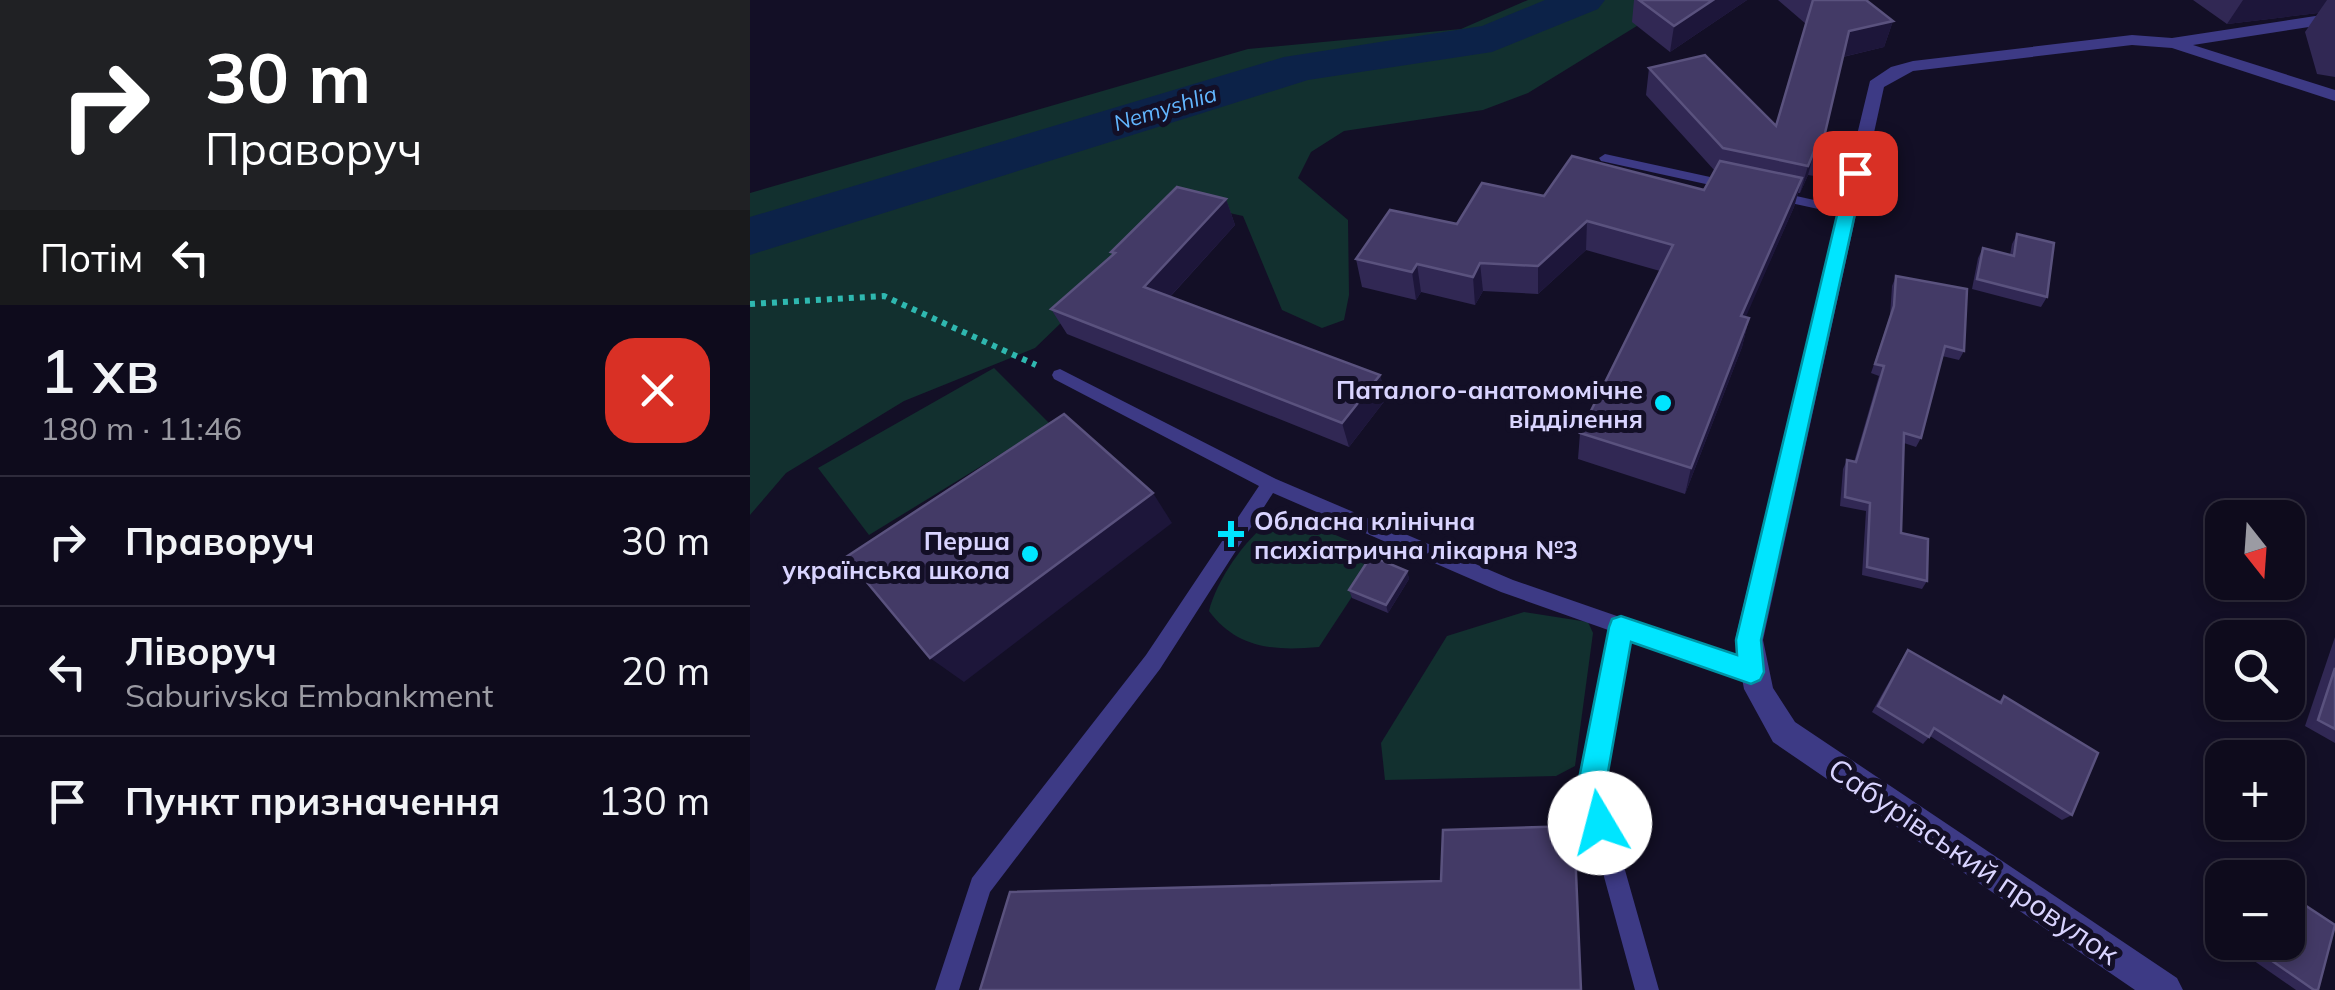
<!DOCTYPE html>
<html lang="uk">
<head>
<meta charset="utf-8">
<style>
	body { margin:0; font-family:Mulish,sans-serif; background:#1c1929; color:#f1f3f6; height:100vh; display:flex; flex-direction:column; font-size:38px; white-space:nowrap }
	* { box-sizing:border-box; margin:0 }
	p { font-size:32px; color:#9b9ba3 }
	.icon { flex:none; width:55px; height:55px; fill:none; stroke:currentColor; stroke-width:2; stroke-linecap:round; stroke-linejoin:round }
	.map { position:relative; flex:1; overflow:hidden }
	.drawer { display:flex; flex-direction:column; background:#0e0b1c; width:750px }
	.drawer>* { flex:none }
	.top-card { background:#202124; color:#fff; overflow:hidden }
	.needle { width:65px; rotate:163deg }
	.controls { position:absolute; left:1455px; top:500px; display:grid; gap:20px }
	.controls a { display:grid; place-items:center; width:100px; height:100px; border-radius:20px; background:#0e0b1c; box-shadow:0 5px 15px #0003,0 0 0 2px #2e2b3b; font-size:50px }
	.pin { position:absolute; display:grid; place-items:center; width:85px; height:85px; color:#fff; margin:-42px; border-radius:20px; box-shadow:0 5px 15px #0006 }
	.me { position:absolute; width:110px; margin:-55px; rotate:352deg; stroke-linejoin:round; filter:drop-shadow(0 0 8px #0008) }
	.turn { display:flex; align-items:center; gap:35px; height:210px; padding:0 40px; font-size:45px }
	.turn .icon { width:130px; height:130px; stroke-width:2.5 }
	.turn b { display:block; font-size:70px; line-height:85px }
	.then { display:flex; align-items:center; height:95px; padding:0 40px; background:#0003; gap:20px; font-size:38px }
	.round { display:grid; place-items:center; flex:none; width:105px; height:105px; border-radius:30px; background:#1c1929 }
	.head { display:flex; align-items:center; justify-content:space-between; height:170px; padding:0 40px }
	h1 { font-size:60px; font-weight:600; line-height:75px }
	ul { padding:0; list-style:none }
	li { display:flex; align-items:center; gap:30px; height:130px; padding:0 40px; border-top:2px solid #2e2b3b }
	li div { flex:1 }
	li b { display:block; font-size:38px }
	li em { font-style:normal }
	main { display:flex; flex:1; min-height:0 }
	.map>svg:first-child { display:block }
	.green { fill:#12302f }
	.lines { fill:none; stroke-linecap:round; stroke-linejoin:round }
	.river { fill:#0c2248; fill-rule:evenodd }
	.path { stroke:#2fb8b0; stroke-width:6; stroke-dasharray:5 6; stroke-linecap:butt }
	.service { fill:#3d3a85; fill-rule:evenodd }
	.minor { fill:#3d3a85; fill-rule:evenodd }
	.wall { fill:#312854 }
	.shaded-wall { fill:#1d163a }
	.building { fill:#433a66; stroke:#5a527e; stroke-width:2.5 }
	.route { fill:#00e5ff; stroke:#0095a6; stroke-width:2.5 }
	.poi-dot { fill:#00e5ff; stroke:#130f26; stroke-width:4 }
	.labels { text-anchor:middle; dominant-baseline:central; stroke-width:10; stroke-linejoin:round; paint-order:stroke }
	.far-water-label { font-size:22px; font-style:italic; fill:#62b6ff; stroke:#130f26 }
	.poi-label { font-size:25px; font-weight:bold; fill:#d9d4ff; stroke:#130f26; text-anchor:end }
	.near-street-label { font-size:30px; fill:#d9d4ff; stroke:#130f26 }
</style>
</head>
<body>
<main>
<section class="drawer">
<div class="top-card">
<div class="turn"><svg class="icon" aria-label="right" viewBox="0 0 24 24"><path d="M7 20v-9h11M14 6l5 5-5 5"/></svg><div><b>30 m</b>Праворуч</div></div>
<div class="then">Потім<svg class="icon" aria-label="left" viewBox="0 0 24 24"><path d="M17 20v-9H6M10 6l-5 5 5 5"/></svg></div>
</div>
<div class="head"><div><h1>1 хв</h1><p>180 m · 11:46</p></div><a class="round" style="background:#d93025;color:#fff"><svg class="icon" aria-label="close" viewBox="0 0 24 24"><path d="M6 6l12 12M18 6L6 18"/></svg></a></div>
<ul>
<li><svg class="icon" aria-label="right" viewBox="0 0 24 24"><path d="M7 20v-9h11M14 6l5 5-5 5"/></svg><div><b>Праворуч</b></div><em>30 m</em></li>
<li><svg class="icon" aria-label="left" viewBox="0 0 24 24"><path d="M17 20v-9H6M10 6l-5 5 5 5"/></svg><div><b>Ліворуч</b><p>Saburivska Embankment</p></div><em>20 m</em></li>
<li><svg class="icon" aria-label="arrive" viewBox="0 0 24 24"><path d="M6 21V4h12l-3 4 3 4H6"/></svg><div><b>Пункт призначення</b></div><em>130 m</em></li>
</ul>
</section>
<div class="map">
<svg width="1585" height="990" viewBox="0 0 1585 990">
	<rect width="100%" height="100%" fill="#130f26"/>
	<g class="green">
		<path d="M778,0H929L778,93L733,110L594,131L561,152L548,178L598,220L599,295L594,320L572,328L532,310L493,216L443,205L431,207L285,348L154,401L36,473L0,515V193L498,49L711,29Z"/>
		<path d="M244,368L300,424L119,535L68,468Z"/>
		<path d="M534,513L630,554L569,647C525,651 487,649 459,611C467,578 502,527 534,513Z"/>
		<path d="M774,612L838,622L843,633L825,766L806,776L635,780L631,743L697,636Z"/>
	</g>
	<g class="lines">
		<path class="river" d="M795,0H855L848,9L742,52L558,80L0,255V217L534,57L732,26Z"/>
		<path class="path" d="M0,304L134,296L286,365"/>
		<g class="service">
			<path d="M855,154L983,182L990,186L983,190L851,161L849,158Z"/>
			<path d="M1023,191L1096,207L1103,211L1096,215L1018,198V192Z"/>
			<path d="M310,369L526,479L763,580L1008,665L1011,672L1008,679L1001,681L879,638L852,789L909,990H885L830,789L861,631L751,592L523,493L410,669L240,892L209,990H185L222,878L396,655L509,486L304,379L302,375L304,371Z"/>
		</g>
		<path class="minor" d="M1585,13V23L1443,45L1585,90V101L1422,48L1382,45L1163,71L1134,87L1013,640L1023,688L1045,722L1427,978L1433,990H1385L1023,742L994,689L985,640L1120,81L1141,67L1163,61L1382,35L1422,38Z"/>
	</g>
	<g class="wall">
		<path d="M884,0H997L920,52L882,22Z"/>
		<path d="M1028,0H1116L1143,21L1134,47L1093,57L1064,176L1058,175L1050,193H1048L1044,207L995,317L999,318L992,347L935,494L828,459L830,433L910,271L836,250L788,294L733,291L725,305L671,292L666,300L612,287L606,259L794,196L954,190L965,171L896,95L899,68L1026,126L1056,24Z"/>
		<path d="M1443,0H1585V77L1567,74L1555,32L1568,13L1477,24Z"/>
		<path d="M476,199L485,225L420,297L630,375L636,399L599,447L317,334L301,309L363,256L361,252Z"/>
		<path d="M1267,234L1297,297L1291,307L1222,289L1228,258L1233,248L1260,255L1262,244Z"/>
		<path d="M1146,276L1214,351L1209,360L1192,356L1171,438L1166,447L1154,443L1151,533L1177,581L1172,589L1112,575L1116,511L1090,506L1093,469L1097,460L1104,462L1129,376L1121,373L1140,316L1142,286Z"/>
		<path d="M657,571L659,579L638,613L602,598L599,590Z"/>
		<path d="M1585,637V743L1555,726Z"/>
		<path d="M1158,650L1248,702L1254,696L1322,815L1312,820L1180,736L1173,744L1122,712L1153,657Z"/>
		<path d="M1477,942H1538L1568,990H1546Z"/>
	</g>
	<g class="shaded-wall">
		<path d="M963,0H997L920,52L924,26Z"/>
		<path d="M1493,0H1577L1568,13L1477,24Z"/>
		<path d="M1143,21L1134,47L1092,57L1099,31Z"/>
		<path d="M1065,149L1058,175L1050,193L1058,166Z"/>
		<path d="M1052,178L1044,207L984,344L991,316Z"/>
		<path d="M476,199L485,225L406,312L394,287Z"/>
		<path d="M837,221L836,250L788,294V266Z"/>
		<path d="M730,263L733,291L725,305L723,277Z"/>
		<path d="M667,264L671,292L666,300L662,272Z"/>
		<path d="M999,318L992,347L935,494L941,468Z"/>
		<path d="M630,375L636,399L599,447L592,423Z"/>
		<path d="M403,493L422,523L214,682L180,658Z"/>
		<path d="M657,571L659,579L638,613L636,605Z"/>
	</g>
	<g class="building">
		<path d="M889,0H963L924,26Z"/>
		<path d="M1063,0H1116L1143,21L1099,31L1071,150L1065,149L1058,166L973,148L899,68L955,55L1026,126Z"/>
		<path d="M822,156L954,190L970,161L1052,178L991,316L999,318L941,468L830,433L923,245L837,221L788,266L730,263L723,277L667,264L662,272L606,259L640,210L707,224L732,183L794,196Z"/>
		<path d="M427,187L476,199L394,287L630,375L592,423L301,309L365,253L361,252Z"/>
		<path d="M1267,234L1304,243L1297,297L1227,279L1233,248L1264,256Z"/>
		<path d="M1146,276L1217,289L1214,351L1195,346L1171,438L1154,433L1151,533L1178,539L1177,581L1117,567L1120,503L1095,497L1097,460L1106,462L1134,366L1125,364L1144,306Z"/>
		<path d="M314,414L403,493L180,658L96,557Z"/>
		<path d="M621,556L657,571L636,605L599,590Z"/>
		<path d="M1158,650L1251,703L1254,696L1348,753L1322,815L1184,728L1179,737L1128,706Z"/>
		<path d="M1585,668V729L1568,720Z"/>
		<path d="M824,826L831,990H230L260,892L691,881L693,830Z"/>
		<path d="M1538,894L1585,925L1568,990H1564L1495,942H1538Z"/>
	</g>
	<path class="route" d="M1105,168L1114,173L1011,640L1014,672L1010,680L1001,684L881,642L855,789L865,823L860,833L850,837L840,833L827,789L859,627L862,619L871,616L987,655L986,640L1097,173Z"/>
	<g class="poi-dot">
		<circle cx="913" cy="403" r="10"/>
		<path d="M476 519h10v10h10v10h-10v10h-10v-10h-10v-10h10z"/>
		<circle cx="280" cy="554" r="10"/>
	</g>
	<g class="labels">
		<g class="far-water-label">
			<text transform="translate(415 108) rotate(-17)">Nemyshlia</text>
		</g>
		<g class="poi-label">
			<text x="893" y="389">Паталого-анатомомічне<tspan x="893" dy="29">відділення</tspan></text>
			<text x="504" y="520" text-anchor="start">Обласна клінічна<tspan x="504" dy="29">психіатрична лікарня №3</tspan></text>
			<text x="260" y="540">Перша<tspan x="260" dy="29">українська школа</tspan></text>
		</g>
		<g class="near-street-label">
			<text transform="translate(1224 861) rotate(34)">Сабурівський провулок</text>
		</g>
	</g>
</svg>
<div class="controls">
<a><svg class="needle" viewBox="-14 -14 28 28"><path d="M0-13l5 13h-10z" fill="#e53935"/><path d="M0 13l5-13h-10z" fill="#9b9ba3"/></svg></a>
<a><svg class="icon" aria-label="search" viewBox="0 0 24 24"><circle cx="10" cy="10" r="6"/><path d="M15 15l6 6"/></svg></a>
<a>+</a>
<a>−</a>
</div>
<div class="pin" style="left:1105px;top:173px;background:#d93025"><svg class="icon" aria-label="arrive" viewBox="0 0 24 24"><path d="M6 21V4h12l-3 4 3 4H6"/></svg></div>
<svg class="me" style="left:850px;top:823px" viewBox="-20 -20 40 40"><circle r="19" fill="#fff"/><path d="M0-13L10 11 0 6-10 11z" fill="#00e5ff"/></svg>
</div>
</main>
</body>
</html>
